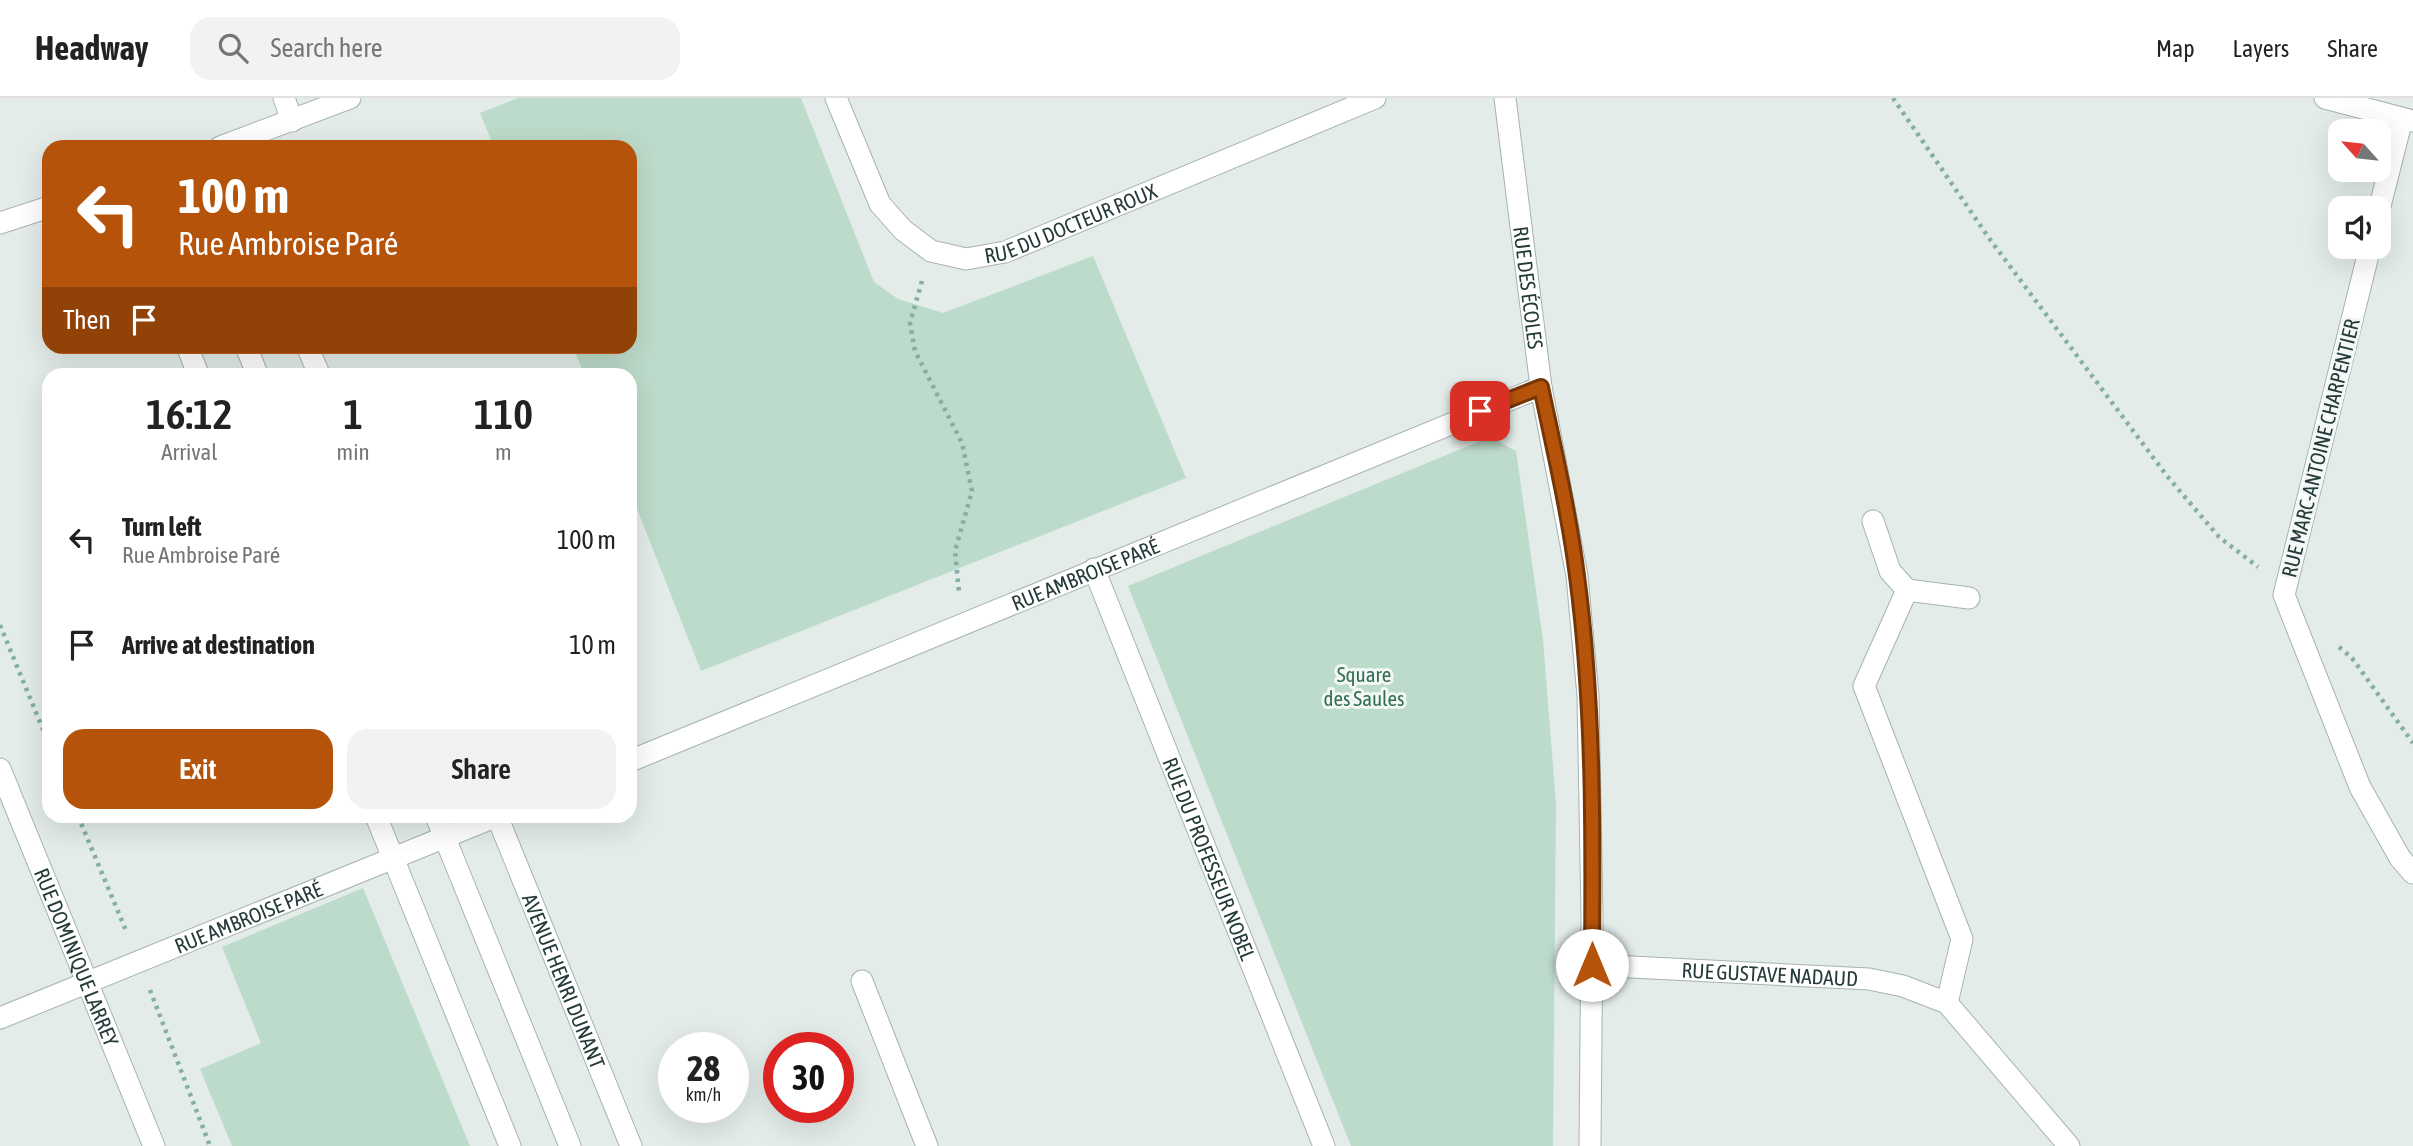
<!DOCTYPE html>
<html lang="en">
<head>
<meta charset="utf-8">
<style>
	body { margin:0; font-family:"Asap Condensed",sans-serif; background:#f2f2f2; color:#222; height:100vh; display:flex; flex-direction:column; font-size:26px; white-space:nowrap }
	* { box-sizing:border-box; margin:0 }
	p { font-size:23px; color:#767676 }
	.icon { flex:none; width:38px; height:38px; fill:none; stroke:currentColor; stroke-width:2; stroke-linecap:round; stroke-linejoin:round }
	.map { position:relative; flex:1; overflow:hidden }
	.sheet { position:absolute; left:42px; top:270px; width:595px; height:455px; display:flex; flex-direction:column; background:#fff; border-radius:21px; box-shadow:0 7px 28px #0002 }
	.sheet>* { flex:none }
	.hud { position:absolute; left:42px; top:42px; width:595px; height:214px; border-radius:21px; box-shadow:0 7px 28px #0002; background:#b45309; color:#fff; overflow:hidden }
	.needle { width:46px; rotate:297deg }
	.fabs { position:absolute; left:2328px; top:21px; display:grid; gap:14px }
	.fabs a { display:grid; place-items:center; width:63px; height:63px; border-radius:14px; background:#fff; box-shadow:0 7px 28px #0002; font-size:35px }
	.speed { position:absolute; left:658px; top:934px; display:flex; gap:14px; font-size:35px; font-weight:700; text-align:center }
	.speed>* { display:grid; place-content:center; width:91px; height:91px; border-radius:50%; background:#fff; box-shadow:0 7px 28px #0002; line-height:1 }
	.speed small { font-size:18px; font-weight:400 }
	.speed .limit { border:10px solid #d22; background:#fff; color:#111 }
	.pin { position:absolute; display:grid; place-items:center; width:60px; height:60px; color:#fff; margin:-30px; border-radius:14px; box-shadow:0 4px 10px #0006 }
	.me { position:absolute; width:77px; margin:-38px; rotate:0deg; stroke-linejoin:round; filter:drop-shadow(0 0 5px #0008) }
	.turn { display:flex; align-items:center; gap:24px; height:147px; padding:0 21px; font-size:32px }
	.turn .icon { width:91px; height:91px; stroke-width:2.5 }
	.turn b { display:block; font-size:49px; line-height:60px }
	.then { display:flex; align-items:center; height:66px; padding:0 21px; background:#0003; gap:14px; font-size:26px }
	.eta { display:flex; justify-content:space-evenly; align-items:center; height:119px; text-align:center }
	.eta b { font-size:42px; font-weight:600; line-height:49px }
	.primary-button { display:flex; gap:14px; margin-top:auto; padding:14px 21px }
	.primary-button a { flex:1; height:80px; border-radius:21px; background:#b45309; color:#fff; font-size:28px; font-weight:600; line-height:80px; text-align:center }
	.primary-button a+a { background:#f2f2f2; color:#222 }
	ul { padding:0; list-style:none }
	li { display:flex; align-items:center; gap:21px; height:105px; padding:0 21px }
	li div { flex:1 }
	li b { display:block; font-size:26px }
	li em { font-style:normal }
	header { display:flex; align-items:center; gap:42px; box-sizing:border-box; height:98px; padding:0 35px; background:#fff; border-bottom:2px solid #e0e0e0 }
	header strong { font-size:33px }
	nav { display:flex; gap:38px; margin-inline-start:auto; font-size:24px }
	.search { width:490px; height:63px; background:#f2f2f2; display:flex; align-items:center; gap:18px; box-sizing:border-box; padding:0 24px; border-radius:21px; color:#767676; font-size:26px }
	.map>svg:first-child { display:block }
	.green { fill:#bddbca }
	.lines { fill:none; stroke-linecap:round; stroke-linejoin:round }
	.minor-casing { stroke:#a6b3b1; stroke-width:23 }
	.path { stroke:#86ada7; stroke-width:4.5; stroke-dasharray:3.5 5; stroke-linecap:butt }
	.minor { stroke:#fff; stroke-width:21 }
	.route-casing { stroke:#753606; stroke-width:18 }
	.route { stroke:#b45309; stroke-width:12 }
	.labels { text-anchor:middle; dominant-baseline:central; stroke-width:6; stroke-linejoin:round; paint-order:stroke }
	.street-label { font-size:21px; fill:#243b39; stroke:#f3f8f7 }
	.park-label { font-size:21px; fill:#316f53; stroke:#f3f8f7 }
</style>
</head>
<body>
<header>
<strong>Headway</strong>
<div class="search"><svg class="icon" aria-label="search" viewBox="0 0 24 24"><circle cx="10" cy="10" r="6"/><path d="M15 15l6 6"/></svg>Search here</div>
<nav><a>Map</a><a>Layers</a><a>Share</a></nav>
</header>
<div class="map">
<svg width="2413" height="1048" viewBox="0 0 2413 1048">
	<rect width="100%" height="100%" fill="#e3ece9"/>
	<g class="green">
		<path d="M518,0H801L874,184L898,201L943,215L1093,158L1186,380L701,573L630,393V276H584L573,249L630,248V49H494L480,15Z"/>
		<path d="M1490,339L1516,353L1543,542L1556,706L1553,1048H1351L1128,488Z"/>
		<path d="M363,790L470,1048H232L200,971L261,945L222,849Z"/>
	</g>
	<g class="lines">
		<defs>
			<g id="minor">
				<path d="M284,0L292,23"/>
				<path id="s1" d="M836,0L880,106L903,132L931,153L966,161L1005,154L1375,0"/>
				<path id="s2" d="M1505,0L1541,289L1577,478L1588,598L1592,818L1590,1048"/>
				<path d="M2325,0L2413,23"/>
				<path d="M220,49L350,0"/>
				<path d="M2378,116L2402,21"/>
				<path d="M0,125L49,109"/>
				<path d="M2370,149L2284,497L2360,689L2400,760L2413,775"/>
				<path d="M187,248L198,276"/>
				<path d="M246,248L257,276"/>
				<path d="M307,248L319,276"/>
				<path d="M1873,423L1890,473L1907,492L1864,588L1962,841L1947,905"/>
				<path id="s3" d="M1094,471L1324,1048"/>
				<path d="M1907,492L1969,500"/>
				<path id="s4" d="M630,663L1541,289"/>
				<path id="s5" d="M0,671L154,1048"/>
				<path d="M376,718L510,1048"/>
				<path d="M436,718L570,1048"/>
				<path id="s6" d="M497,718L631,1048"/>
				<path id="s7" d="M1592,867L1869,881L1903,888L1947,905L2069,1048"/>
				<path d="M862,883L927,1048"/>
				<path id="s8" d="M0,920L497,718"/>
			</g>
		</defs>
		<use href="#minor" class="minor-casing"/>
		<g class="path">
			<path d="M1893,0L1991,143L2167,378L2219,439L2258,469"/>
			<path d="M46,63L49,70"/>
			<path d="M922,183L910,225L915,253L962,345L972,393L955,453L959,494"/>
			<path d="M0,527L49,646"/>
			<path d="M2339,549L2352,560L2413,645"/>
			<path d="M78,718L127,835"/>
			<path d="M150,892L210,1048"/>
		</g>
		<use href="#minor" class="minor"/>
	</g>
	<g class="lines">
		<defs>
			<path id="route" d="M1480,313L1541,289C1554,351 1569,415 1577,478C1594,606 1593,738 1592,867"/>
		</defs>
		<use href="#route" class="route-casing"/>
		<use href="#route" class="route"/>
	</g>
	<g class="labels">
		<g class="street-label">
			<text stroke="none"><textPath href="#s1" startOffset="331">RUE DU DOCTEUR ROUX</textPath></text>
			<text stroke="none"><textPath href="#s2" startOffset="191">RUE DES ÉCOLES</textPath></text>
			<text transform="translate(2320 350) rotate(-76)">RUE MARC-ANTOINE CHARPENTIER</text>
			<text stroke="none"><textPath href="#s4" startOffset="492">RUE AMBROISE PARÉ</textPath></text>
			<text stroke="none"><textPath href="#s3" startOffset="312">RUE DU PROFESSEUR NOBEL</textPath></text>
			<text stroke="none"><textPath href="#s8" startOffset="268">RUE AMBROISE PARÉ</textPath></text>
			<text stroke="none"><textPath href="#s5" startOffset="203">RUE DOMINIQUE LARREY</textPath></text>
			<text stroke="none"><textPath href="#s7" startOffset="178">RUE GUSTAVE NADAUD</textPath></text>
			<text stroke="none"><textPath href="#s6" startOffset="178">AVENUE HENRI DUNANT</textPath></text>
		</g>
		<g class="park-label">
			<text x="1364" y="576">Square<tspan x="1364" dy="24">des Saules</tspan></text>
		</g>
	</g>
</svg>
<div class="fabs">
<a><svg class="needle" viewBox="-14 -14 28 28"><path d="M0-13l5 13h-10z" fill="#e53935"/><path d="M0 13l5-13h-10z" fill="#767676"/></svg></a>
<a><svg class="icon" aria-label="sound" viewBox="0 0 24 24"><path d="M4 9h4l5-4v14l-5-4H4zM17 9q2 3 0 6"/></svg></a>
</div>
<div class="speed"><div>28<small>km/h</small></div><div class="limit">30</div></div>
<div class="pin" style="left:1480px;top:313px;background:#d93025"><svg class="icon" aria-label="arrive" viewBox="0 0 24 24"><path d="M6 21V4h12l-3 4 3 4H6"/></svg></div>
<svg class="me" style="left:1592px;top:867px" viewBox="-20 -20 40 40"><circle r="19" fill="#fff"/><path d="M0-13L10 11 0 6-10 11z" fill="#b45309"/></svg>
<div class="hud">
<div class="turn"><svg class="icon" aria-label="left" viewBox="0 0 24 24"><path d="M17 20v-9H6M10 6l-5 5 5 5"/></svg><div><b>100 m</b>Rue Ambroise Paré</div></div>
<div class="then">Then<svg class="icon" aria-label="arrive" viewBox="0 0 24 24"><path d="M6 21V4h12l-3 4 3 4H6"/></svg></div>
</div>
<section class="sheet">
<div class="eta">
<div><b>16:12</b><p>Arrival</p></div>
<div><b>1</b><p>min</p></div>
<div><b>110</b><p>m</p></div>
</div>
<ul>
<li><svg class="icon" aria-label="left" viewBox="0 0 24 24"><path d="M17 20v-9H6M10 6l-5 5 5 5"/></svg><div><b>Turn left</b><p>Rue Ambroise Paré</p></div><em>100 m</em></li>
<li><svg class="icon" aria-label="arrive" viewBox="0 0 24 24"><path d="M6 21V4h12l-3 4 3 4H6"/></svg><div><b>Arrive at destination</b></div><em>10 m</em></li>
</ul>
<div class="primary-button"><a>Exit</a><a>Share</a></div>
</section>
</div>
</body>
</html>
